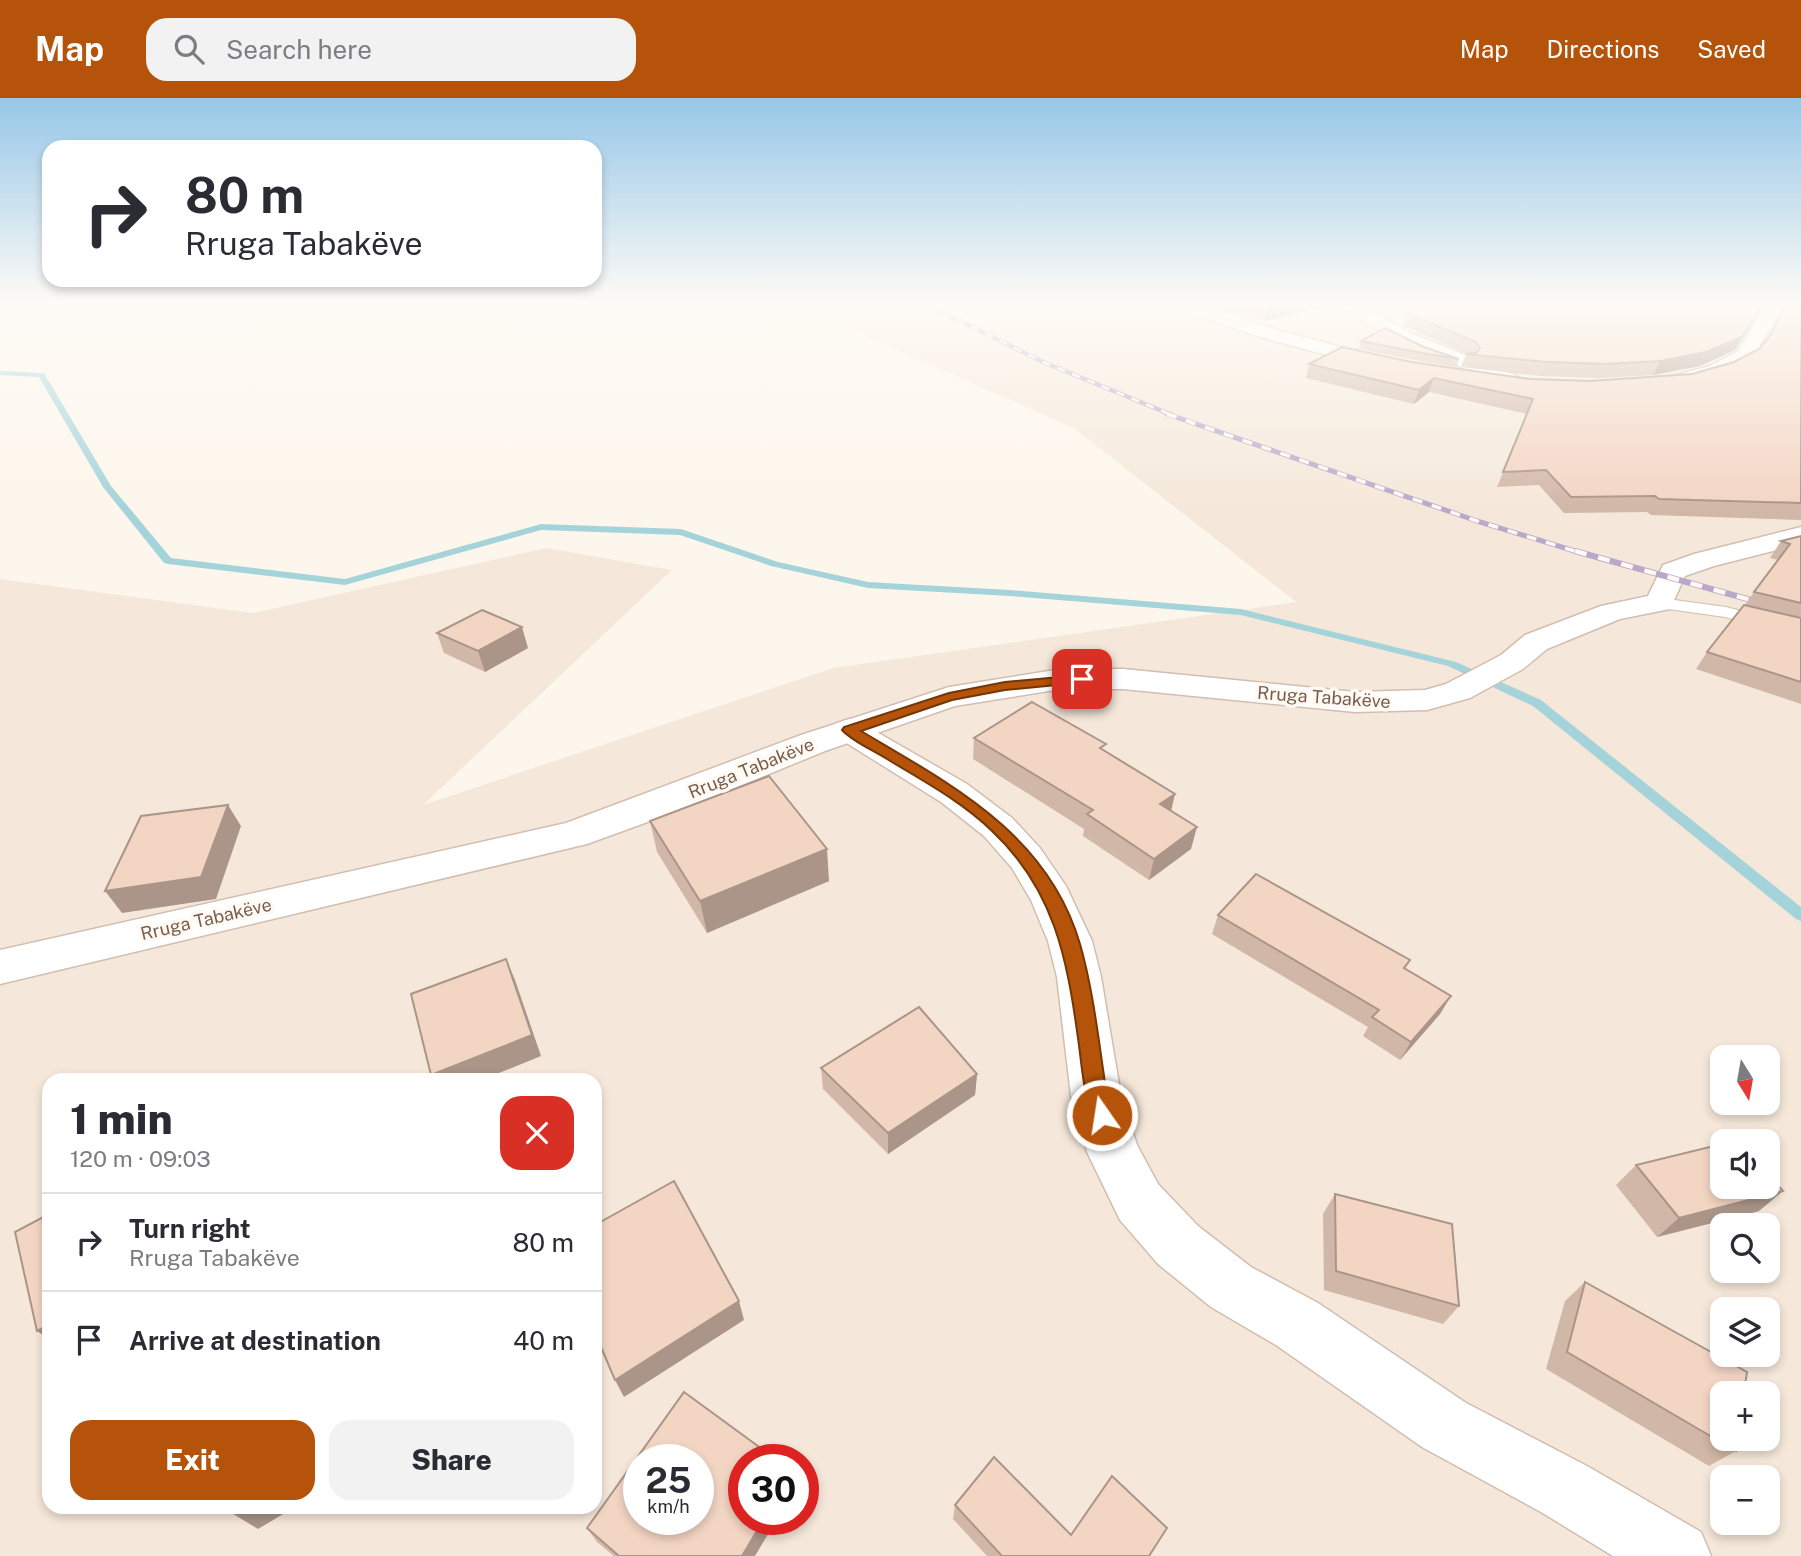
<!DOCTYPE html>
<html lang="en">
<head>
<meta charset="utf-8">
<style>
	body { margin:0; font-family:"Public Sans",sans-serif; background:#f2f2f3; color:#2b2b33; height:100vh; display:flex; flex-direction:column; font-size:26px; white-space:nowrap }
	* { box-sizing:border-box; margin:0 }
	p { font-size:23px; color:#7c7c81 }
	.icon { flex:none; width:38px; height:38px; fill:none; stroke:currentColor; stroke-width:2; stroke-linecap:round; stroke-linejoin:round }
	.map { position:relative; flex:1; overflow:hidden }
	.sheet { position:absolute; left:42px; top:975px; width:560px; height:441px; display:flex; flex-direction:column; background:#fff; border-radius:21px; box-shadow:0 4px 10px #0003 }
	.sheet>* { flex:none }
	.banner { position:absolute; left:42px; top:42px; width:560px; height:147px; border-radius:21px; box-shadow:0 4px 10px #0003; background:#fff; color:#2b2b33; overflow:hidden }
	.needle { width:46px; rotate:169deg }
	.fabs { position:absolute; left:1710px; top:947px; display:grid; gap:14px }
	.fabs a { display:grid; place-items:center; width:70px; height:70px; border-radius:14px; background:#fff; box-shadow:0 4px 10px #0003; font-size:35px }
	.speed { position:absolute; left:623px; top:1346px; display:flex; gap:14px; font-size:35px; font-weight:700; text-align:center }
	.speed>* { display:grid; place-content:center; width:91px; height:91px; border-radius:50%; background:#fff; box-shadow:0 4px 10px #0003; line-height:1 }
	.speed small { font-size:18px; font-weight:400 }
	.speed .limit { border:10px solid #d22; background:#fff; color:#111 }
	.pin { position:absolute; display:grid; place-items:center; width:60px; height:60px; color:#fff; margin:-30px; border-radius:14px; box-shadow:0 4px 10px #0006 }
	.me { position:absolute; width:77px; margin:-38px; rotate:347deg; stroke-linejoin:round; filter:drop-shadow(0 0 5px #0008) }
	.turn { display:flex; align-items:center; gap:24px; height:147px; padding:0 28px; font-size:32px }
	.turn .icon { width:91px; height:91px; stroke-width:2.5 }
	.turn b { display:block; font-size:49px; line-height:60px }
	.round { display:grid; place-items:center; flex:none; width:74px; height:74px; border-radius:21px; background:#f2f2f3 }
	.overview { display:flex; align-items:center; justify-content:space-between; height:119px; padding:0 28px }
	h1 { font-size:42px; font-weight:800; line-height:52px }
	.primary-button { display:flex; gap:14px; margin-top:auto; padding:14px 28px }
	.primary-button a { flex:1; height:80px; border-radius:21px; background:#b45309; color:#fff; font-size:28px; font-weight:800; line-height:80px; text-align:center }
	.primary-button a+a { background:#f2f2f3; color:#2b2b33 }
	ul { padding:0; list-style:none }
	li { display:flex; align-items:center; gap:21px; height:98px; padding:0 28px; border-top:2px solid #e1e1e2 }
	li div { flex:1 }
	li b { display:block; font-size:26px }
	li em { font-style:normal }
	header { display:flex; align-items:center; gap:42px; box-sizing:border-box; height:98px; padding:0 35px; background:#b45309; color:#fff }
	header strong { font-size:33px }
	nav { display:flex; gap:38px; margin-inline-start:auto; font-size:24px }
	.search { width:490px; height:63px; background:#f2f2f3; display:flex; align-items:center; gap:18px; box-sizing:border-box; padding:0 24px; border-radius:21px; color:#7c7c81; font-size:26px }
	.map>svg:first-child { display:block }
	.residential { fill:#f5e8da; fill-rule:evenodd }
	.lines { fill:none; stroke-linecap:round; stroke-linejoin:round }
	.stream { fill:#a5d3da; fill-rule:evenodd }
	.service-casing { stroke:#d1beb0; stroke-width:2 }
	.minor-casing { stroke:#d1beb0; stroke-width:3 }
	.tertiary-casing { stroke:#d1beb0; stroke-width:3 }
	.service { fill:#fff; fill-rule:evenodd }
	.minor { fill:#fff; fill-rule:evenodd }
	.tertiary { fill:#fff; fill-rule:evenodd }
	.rail-far2-casing { stroke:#b9a8c9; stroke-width:4.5 }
	.rail-far1-casing { stroke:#b9a8c9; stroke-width:5 }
	.rail-casing { stroke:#b9a8c9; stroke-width:6 }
	.rail-far2 { stroke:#fffaf3; stroke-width:2.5; stroke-dasharray:8; stroke-linecap:butt }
	.rail-far1 { stroke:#fffaf3; stroke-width:3.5; stroke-dasharray:10; stroke-linecap:butt }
	.rail { stroke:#fffaf3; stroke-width:4.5; stroke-dasharray:12; stroke-linecap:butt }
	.wall { fill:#d1b7a8 }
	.shaded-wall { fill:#aa9588 }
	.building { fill:#f3d5c3; stroke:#aa9588; stroke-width:2; fill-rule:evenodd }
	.route { fill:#b45309; stroke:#753606; stroke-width:2 }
	.labels { text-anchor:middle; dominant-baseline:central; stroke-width:7; stroke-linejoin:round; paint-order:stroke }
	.street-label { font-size:18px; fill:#7a5c4d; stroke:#fffaf3 }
</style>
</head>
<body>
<header>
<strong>Map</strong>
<div class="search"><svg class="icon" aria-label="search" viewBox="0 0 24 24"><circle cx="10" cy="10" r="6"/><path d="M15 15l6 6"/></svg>Search here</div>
<nav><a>Map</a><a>Directions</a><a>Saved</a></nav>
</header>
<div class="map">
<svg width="1801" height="1458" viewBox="0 0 1801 1458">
	<rect width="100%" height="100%" fill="#fdf6ec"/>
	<path class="residential" d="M795,207H1801V1458H0V481L253,515L547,450L672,472L423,707L833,570L1296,504L1074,330ZM1722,959H1768V1004H1722ZM49,982H595V1409H49ZM1722,1043H1768V1088H1722ZM1722,1127H1768V1172H1722ZM1722,1211H1768V1256H1722ZM1722,1295H1768V1340H1722ZM639,1362H698V1421H639ZM744,1362H803V1421H744ZM1722,1379H1768V1424H1722Z"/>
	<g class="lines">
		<path class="stream" d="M0,273L44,275L111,388L171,460L345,481L541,426L681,431L778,464L868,484L1010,492L1241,511L1456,564L1541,602L1801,809V823L1796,821L1533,608L1448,568L1241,517L1010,498L868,490L771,468L680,437L541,432L345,487L168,466L164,465L103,389L39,279L0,277Z"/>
		<defs>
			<path id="service" d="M1660,500L1726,509L1801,528V539L1725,519L1654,509L1651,505Z"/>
			<g id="minor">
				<path d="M1176,207H1202L1274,231L1389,262L1392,266L1389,270L1382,272L1260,239L1179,211Z"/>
				<path d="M1337,207H1359L1413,236L1517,278L1520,282L1517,286H1503L1399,244Z"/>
				<path d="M1774,207H1801V211L1778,217L1752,261L1724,276L1679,288L1672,286L1669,282L1672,278L1710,268L1738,253L1765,209Z"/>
				<path d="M849,621L861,625L967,686L1012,720L1040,750L1066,788L1092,843L1101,879L1121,998L1137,1047L1158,1086L1198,1128L1251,1169L1318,1205L1466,1305L1587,1368L1701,1434L1711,1458H1613L1541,1414L1422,1349L1276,1247L1211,1209L1158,1166L1120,1122L1087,1054L1071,998L1057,879L1048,843L1031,802L1012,770L984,738L941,704L837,639L832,632L837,625Z"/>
			</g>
			<path id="tertiary" d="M1801,429V446L1714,468L1685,478L1670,511L1620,521L1547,551L1523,571L1470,600L1427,612L1355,614L1123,591H1061L955,608L825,653L686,710L587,746L0,886V852L566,725L801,637L949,589L1061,571H1123L1355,594L1425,592L1446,586L1501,557L1525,537L1601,508L1648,498L1663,467L1694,456Z"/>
		</defs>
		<use href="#service" class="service-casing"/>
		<use href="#minor" class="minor-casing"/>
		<use href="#tertiary" class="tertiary-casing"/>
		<use href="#service" class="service"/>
		<use href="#minor" class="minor"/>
		<use href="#tertiary" class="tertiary"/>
		<defs>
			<path id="rail-far2" d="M928,207L1043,264L1172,317"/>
			<path id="rail-far1" d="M1167,316L1477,423L1581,455"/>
			<path id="rail" d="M1575,453L1801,516"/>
		</defs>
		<use href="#rail-far2" class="rail-far2-casing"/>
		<use href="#rail-far1" class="rail-far1-casing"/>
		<use href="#rail" class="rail-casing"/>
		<use href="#rail-far2" class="rail-far2"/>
		<use href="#rail-far1" class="rail-far1"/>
		<use href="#rail" class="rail"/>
	</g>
	<g class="wall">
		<path d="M1204,207H1332L1265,223Z"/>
		<path d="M1420,207H1764L1735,252L1700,268L1653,277L1599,280L1540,278L1461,269L1466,256H1467L1402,227L1406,215Z"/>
		<path d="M1785,207H1801V422L1651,417L1647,414L1564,415L1539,387L1497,389L1527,316L1429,294L1414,306L1306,280L1309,266L1411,264L1530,281L1590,283L1692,276L1734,264L1759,251L1770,238Z"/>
		<path d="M1361,243L1424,249L1459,261L1457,269L1425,264L1359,251Z"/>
		<path d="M1801,438V606L1696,571L1707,554L1745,507L1754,494L1778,462L1770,460L1781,443Z"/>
		<path d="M437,535L528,550L485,574L444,555Z"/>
		<path d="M974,640L1105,653L1171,713L1191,751L1149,782L1083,738L1084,731L973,661Z"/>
		<path d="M650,723L829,783L707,835L657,754Z"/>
		<path d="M1218,817L1410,862L1405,871L1440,916L1400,962L1363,938L1368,929L1212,836Z"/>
		<path d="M821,970L977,976L975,997L888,1056L823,991Z"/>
		<path d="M1636,1067L1759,1113L1657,1139L1616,1087Z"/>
		<path d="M1335,1096L1459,1208L1443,1226L1324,1192L1323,1116Z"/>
		<path d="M1585,1184L1736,1353L1709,1368L1546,1271L1565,1203Z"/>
		<path d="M955,1407L1071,1437L1149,1458H987L953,1421Z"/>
		<path d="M587,1430L755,1458H614L597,1444Z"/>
	</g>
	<g class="shaded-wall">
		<path d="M1274,207H1332L1265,223L1268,208Z"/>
		<path d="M1763,207H1764L1735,252L1700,268L1653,277L1660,263Z"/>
		<path d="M1434,280L1429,294L1414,306L1419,292Z"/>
		<path d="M522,529L528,550L485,574L478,553Z"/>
		<path d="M1175,696L1170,718L1160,706Z"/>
		<path d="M228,707L241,728L216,801L122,815L105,793Z"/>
		<path d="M1197,729L1191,751L1149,782L1154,761Z"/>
		<path d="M827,751L829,783L707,835L700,803Z"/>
		<path d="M506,861L515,882L541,958L482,982H433L431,977Z"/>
		<path d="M1451,898L1440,916L1400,962L1411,944Z"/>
		<path d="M977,976L975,997L888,1056V1035Z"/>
		<path d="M1783,1093L1759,1113L1657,1139L1679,1120Z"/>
		<path d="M739,1203L744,1222L624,1299L615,1282Z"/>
		<path d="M49,1226V1241L37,1233Z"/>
		<path d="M230,1409H295L258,1431L225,1411Z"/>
		<path d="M764,1421H777L755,1458H742Z"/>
	</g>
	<g class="building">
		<path d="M1420,207H1763L1742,239L1706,254L1660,263L1605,266L1546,264L1466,256L1476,255L1480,250L1476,244L1406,215Z"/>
		<path d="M1785,207H1801V405L1659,401L1655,398L1571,399L1546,372L1503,374L1533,301L1434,280L1419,292L1309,266L1342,249L1411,264L1530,281L1590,283L1692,276L1734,264L1759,251L1772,235Z"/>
		<path d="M1385,230L1424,249L1459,261L1427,256L1361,243Z"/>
		<path d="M1801,438V505L1754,494L1790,446L1781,443Z"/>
		<path d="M1744,507L1801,520V584L1707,554Z"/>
		<path d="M482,512L522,529L478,553L437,535Z"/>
		<path d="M1032,604L1106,646L1100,650L1175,696L1160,706L1197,729L1154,761L1087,716L1093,712L974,640Z"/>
		<path d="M769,678L827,751L700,803L650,723Z"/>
		<path d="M228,707L201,779L105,793L141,718Z"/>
		<path d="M1256,776L1410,862L1404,870L1451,898L1411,944L1372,919L1379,912L1218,817Z"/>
		<path d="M506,861L532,937L431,977L411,896Z"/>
		<path d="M919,909L977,976L888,1035L821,970Z"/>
		<path d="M1722,1046V1088H1768V1076L1783,1093L1679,1120L1636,1067Z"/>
		<path d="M674,1083L739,1203L615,1282L595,1235V1127Z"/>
		<path d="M1335,1096L1452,1126L1459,1208L1336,1173Z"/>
		<path d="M49,1116V1226L37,1233L15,1134Z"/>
		<path d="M1585,1184L1747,1274L1744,1295H1722V1340H1738L1736,1353L1567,1254Z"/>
		<path d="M684,1294L777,1362H744V1421H764L742,1458H619L587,1430ZM639,1362H698V1421H639Z"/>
		<path d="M994,1359L1071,1437L1112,1378L1167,1430L1149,1458H1002L955,1407Z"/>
	</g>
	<linearGradient id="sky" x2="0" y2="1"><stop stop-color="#97c7e8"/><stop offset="0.5" stop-color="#fefbf6"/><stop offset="1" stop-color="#fefbf6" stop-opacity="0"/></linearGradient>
	<rect width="1801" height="411" fill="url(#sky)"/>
	<path class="route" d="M1082,577L1087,578V584L1005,592L952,602L861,633C952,687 1048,736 1080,846C1094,895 1099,947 1107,998L1112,1017L1109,1023L1102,1026L1095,1023C1083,998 1082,967 1078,940C1067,860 1054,791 992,733C961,703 923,683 887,661C873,652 853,644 842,632L844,629L949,595L1005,584Z"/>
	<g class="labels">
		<g class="street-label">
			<text transform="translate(1324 599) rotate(4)">Rruga Tabakëve</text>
			<text transform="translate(751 670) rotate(-22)">Rruga Tabakëve</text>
			<text transform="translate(206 821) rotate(-13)">Rruga Tabakëve</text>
		</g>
	</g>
</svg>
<div class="fabs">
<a><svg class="needle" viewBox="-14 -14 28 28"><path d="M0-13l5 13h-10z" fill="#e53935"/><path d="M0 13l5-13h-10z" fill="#7c7c81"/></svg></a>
<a><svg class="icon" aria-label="sound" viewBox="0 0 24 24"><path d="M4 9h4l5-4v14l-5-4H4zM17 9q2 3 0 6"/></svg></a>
<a><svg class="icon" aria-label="search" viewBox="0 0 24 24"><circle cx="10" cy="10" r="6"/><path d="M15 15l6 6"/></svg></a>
<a><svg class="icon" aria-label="layers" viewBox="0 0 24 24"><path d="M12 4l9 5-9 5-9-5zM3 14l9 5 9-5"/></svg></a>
<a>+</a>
<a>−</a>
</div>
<div class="speed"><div>25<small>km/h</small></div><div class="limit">30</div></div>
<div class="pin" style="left:1082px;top:581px;background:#d93025"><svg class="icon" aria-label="arrive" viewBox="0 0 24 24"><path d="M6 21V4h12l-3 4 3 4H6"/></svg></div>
<svg class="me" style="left:1102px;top:1017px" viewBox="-20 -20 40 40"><circle r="17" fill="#b45309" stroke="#fff" stroke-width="3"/><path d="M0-11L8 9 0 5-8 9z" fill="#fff"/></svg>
<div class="banner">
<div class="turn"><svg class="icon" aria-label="right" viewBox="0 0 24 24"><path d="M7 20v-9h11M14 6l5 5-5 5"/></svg><div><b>80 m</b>Rruga Tabakëve</div></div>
</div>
<section class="sheet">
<div class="overview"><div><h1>1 min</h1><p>120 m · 09:03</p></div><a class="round" style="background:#d93025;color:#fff"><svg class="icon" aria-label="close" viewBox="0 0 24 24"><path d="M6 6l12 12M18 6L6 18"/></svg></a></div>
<ul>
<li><svg class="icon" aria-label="right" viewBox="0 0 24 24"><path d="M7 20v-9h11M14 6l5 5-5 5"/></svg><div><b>Turn right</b><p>Rruga Tabakëve</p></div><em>80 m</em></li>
<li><svg class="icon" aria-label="arrive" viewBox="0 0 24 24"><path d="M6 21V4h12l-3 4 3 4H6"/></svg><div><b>Arrive at destination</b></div><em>40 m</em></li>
</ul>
<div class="primary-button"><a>Exit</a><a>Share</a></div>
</section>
</div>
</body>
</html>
